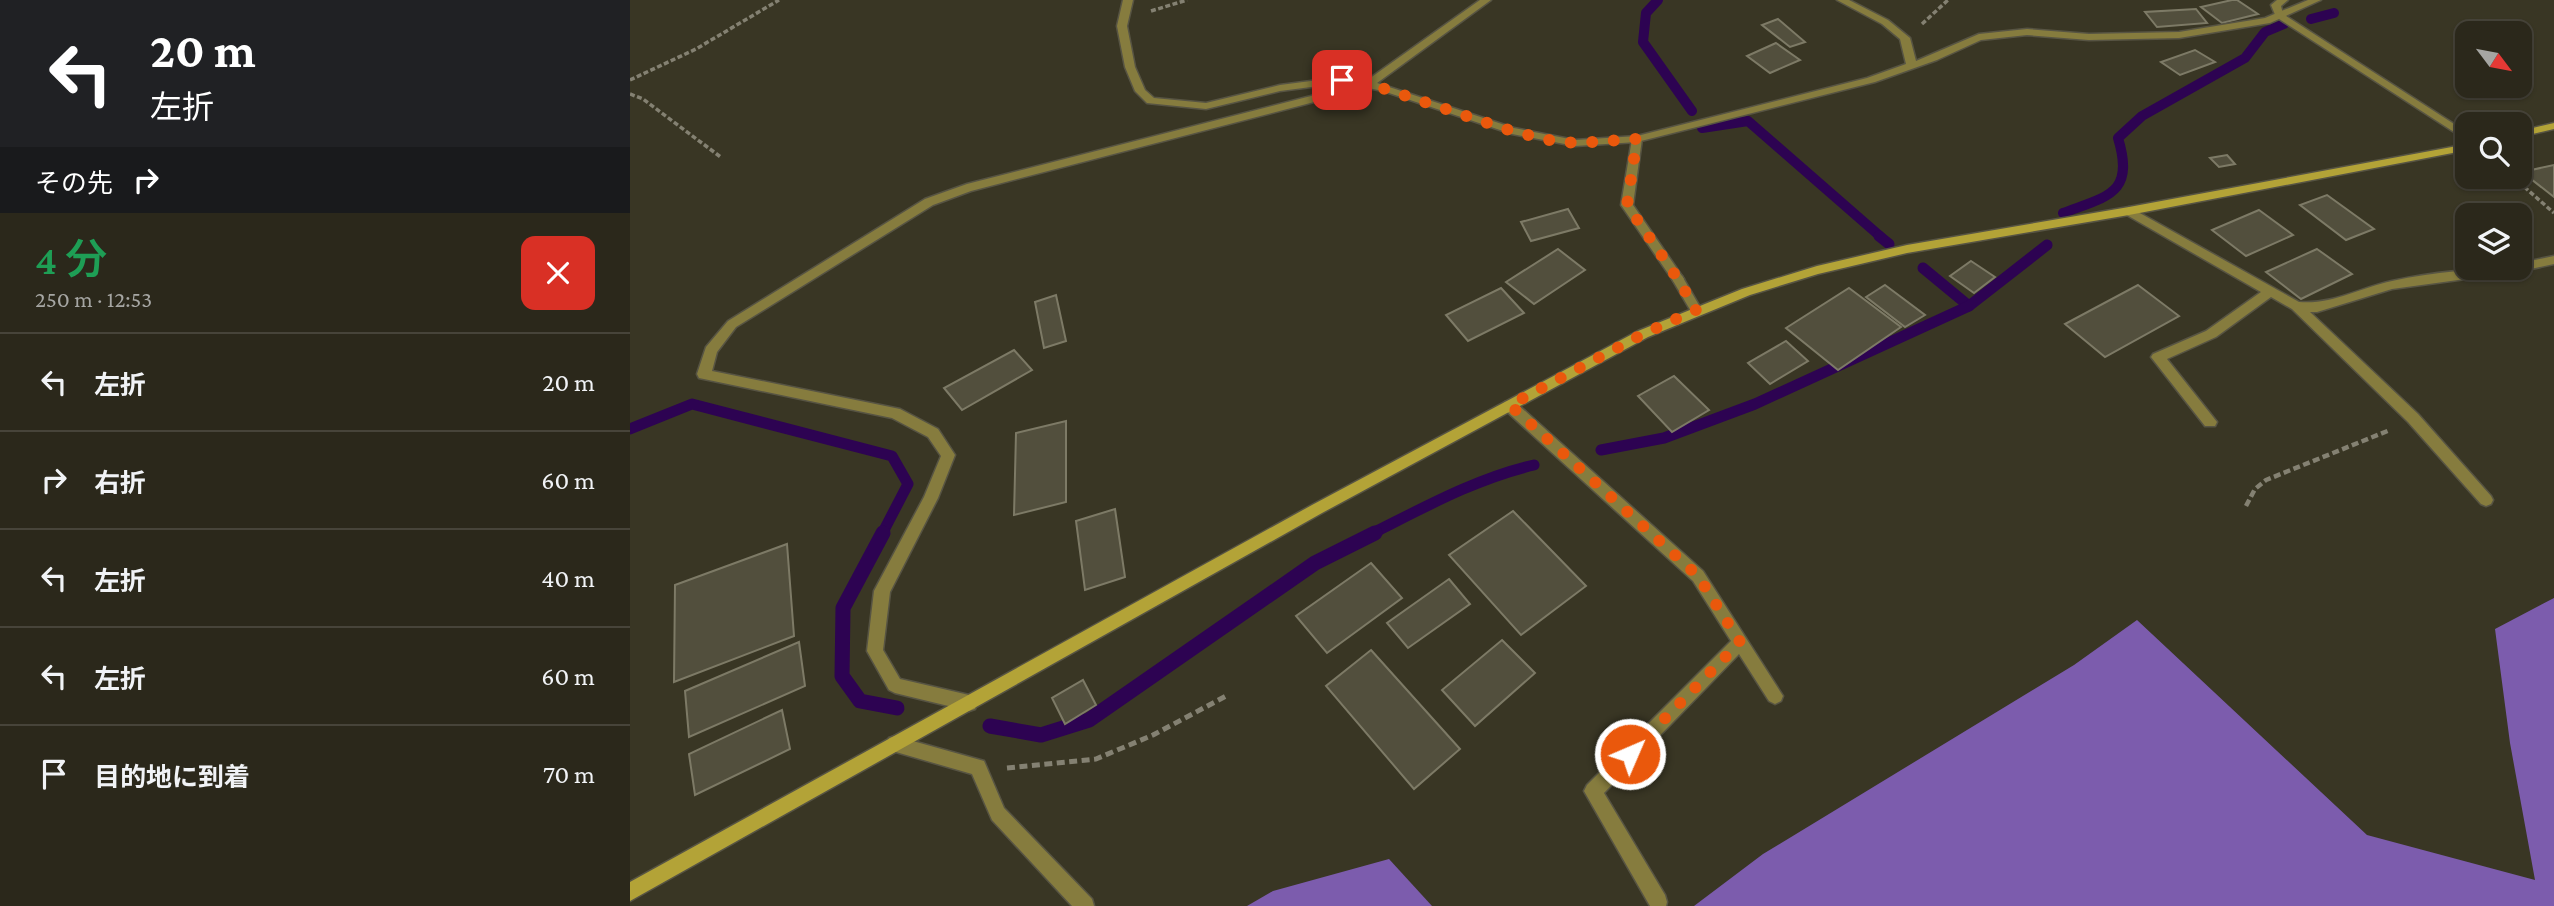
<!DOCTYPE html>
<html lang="ja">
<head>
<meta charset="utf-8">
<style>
	body { margin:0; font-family:"Crimson Pro","Noto Sans JP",serif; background:#333024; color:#f1f3f6; height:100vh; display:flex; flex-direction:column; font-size:26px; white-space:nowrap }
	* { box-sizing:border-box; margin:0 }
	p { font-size:23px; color:#a6a6a3 }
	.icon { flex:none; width:38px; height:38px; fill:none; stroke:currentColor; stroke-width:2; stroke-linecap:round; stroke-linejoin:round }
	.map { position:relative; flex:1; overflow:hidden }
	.side { display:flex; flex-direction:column; background:#2b281b; width:630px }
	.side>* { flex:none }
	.banner { background:#202124; color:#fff; overflow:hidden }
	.needle { width:46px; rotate:122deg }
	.controls { position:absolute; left:1825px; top:21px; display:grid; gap:14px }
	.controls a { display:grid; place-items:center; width:77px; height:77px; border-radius:14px; background:#2b281b; box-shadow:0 2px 5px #0004,0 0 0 2px #47443a; font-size:35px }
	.pin { position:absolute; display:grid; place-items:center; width:60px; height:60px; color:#fff; margin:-30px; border-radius:14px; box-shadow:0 4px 10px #0006 }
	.me { position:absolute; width:77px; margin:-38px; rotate:45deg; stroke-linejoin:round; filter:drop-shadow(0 0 5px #0008) }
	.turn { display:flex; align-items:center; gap:24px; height:147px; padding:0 35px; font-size:32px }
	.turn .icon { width:91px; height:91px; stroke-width:2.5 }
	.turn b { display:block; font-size:49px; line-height:60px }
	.then { display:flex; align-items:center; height:66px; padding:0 35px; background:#0003; gap:14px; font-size:26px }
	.round { display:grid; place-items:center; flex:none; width:74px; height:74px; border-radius:14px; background:#333024 }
	.headline { display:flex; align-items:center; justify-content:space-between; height:119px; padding:0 35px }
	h1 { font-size:42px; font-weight:600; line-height:52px; color:#1e9e55 }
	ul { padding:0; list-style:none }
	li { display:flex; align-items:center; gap:21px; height:98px; padding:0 35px; border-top:2px solid #47443a }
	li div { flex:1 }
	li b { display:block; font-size:26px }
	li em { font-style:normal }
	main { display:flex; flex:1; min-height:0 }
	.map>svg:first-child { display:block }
	.forest { fill:#7c5cad }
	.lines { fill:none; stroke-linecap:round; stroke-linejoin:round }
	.stream-far2 { stroke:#2d0352; stroke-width:10 }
	.stream-far1 { stroke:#2d0352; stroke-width:11 }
	.stream { stroke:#2d0352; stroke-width:15 }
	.building { fill:#524f3d; stroke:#7d7a66; stroke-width:2 }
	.lane-casing { stroke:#575443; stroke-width:3 }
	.street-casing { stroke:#575443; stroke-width:3 }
	.secondary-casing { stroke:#575443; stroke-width:3 }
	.path-far2 { stroke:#848172; stroke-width:3.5; stroke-dasharray:5 2.5; stroke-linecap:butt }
	.path-far1 { stroke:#848172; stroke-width:4.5; stroke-dasharray:7 3.5; stroke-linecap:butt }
	.path { stroke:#848172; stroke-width:5; stroke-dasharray:8 4.5; stroke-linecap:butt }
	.lane { fill:#867c3e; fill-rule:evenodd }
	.street { fill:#867c3e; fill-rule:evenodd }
	.secondary { fill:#b3a337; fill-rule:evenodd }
	.route { stroke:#ea580c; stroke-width:12; stroke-dasharray:0 21.6 }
</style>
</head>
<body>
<main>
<section class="side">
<div class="banner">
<div class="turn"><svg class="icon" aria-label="left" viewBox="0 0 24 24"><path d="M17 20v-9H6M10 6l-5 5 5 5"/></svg><div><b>20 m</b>左折</div></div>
<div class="then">その先<svg class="icon" aria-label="right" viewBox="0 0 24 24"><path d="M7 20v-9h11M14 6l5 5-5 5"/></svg></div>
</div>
<div class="headline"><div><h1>4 分</h1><p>250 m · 12:53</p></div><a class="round" style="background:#d93025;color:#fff"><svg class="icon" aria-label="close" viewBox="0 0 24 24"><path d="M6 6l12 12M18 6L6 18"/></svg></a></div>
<ul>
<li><svg class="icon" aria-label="left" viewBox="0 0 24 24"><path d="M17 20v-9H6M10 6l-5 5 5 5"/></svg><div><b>左折</b></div><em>20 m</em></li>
<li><svg class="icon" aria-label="right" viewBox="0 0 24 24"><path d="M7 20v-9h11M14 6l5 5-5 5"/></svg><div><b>右折</b></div><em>60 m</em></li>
<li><svg class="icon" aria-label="left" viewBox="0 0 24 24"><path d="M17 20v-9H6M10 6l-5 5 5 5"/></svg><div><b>左折</b></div><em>40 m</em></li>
<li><svg class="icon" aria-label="left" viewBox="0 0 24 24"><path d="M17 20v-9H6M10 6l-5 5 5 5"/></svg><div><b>左折</b></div><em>60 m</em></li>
<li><svg class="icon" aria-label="arrive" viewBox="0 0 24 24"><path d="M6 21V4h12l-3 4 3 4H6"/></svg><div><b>目的地に到着</b></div><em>70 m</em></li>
</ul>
</section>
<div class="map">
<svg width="1924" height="906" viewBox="0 0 1924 906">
	<rect width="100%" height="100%" fill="#393624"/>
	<g class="forest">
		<path d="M1924,598V906H1064L1133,854L1444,665L1507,620L1737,835L1905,880L1880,743L1865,629Z"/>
		<path d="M759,859L802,906H617L643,891Z"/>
	</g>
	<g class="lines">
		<g class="stream-far2">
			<path d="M1028,0L1016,13L1013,42L1062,111"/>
			<path d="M1681,19L1704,13"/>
			<path d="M1072,128L1118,121L1251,237"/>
			<path d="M1433,213C1478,196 1505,194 1488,138L1512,116L1615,58L1635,32L1654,24"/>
		</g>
		<g class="stream-far1">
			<path d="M1249,236L1259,244"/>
			<path d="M1293,268L1339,306"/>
			<path d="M0,429L62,404L262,456L278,484L252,534"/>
			<path d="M971,450L1034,438L1125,404L1339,306L1417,245"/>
			<path d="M741,534C793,508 847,478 904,465"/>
		</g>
		<g class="stream">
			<path d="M253,533L213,608L212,676L230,701L267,708"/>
			<path d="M360,726L411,735L459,720L685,563L745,533"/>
		</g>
	</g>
	<g class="building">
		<path d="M1602,0H1607L1628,14L1592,23L1571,7Z"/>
		<path d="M1566,9L1577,23L1527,27L1515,12Z"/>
		<path d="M1148,19L1175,42L1160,47L1132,25Z"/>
		<path d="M1146,43L1170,60L1140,73L1117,56Z"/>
		<path d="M1565,50L1585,62L1550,75L1531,62Z"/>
		<path d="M1597,155L1605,164L1589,167L1580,158Z"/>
		<path d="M1924,165V197L1892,172Z"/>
		<path d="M1697,195L1744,229L1716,240L1670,205Z"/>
		<path d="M938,209L949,228L901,241L891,222Z"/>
		<path d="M1629,210L1663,235L1616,256L1582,230Z"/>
		<path d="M928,249L955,270L904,304L876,282Z"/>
		<path d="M1687,249L1722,274L1671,299L1636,272Z"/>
		<path d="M1341,261L1365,277L1344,293L1320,276Z"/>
		<path d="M1255,285L1295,315L1275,327L1236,297Z"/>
		<path d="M1508,285L1549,316L1475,357L1435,324Z"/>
		<path d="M871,288L894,313L838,341L816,315Z"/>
		<path d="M1219,288L1271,327L1208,370L1156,328Z"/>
		<path d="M426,295L436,341L414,348L405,302Z"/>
		<path d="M1156,341L1178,361L1140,384L1118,363Z"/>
		<path d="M384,350L402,370L332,410L314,388Z"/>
		<path d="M1044,376L1079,410L1042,432L1008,396Z"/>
		<path d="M436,421V502L384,515L386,433Z"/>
		<path d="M485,509L495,577L455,590L446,521Z"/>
		<path d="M883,511L956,586L891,635L819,555Z"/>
		<path d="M157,544L164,636L44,682L45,585Z"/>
		<path d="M741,563L772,598L697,653L666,616Z"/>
		<path d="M819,579L840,604L778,648L757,623Z"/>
		<path d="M872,640L905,673L845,726L812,690Z"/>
		<path d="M169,642L175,686L59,737L55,691Z"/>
		<path d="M741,650L830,749L784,789L696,686Z"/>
		<path d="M453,680L466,705L435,724L422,698Z"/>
		<path d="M152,710L160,749L65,795L59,754Z"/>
	</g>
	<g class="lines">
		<defs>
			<g id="lane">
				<path d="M1647,0H1658L1651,6L1653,14L1838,133V141L1646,17L1641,5Z"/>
				<path d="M1007,136L1012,139L1003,205L1052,276L1054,279L1052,282H1044L991,205L1002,139Z"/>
				<path d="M1499,207L1669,302C1701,305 1730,288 1762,281C1803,272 1848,268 1890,268V263L1924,256V264L1887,272L1762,289L1687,312H1680L1788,414L1861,496L1863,500L1861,504L1856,506L1851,504L1778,422L1662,309L1641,297L1586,337L1537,359L1587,422L1585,426H1575L1521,357L1523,354L1576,331L1631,292L1495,214L1493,211Z"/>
			</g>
			<g id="street">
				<path d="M493,0H503L497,26L505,67L515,90L524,98L576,103L650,85L712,77L736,81L850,0H861L747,83L884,128L945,140L1007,136L1237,78L1276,64L1270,39L1252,24L1207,0H1219L1258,20L1280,38L1286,61L1349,34L1397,29L1459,34L1549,32L1635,18L1678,0H1691L1640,23L1549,38L1459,40L1397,35L1351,40L1307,60L1245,82L1007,142L945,146L882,134L753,91L738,88L341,191L303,205L106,327L87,352L82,371L270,409L308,429L325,455L308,498L260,592L253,650L270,679L339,695L345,697L347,703L345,709L339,711L265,693L259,690L237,651L244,591L294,497L311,456L298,437L262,418L69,378L67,374L76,347L98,321L295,199L337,184L724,85L712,83L650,91L576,109L517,103L505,91L495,67L487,26Z"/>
				<path d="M1048,275L1052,276L1070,307L1072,310L1070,313H1062L1042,279Z"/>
				<path d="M880,401L885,402L1073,571L1153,696L1151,701L1145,704L1139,701L1109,654L974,793L1035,895L1037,902L1036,906H1020L954,791L957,785L1101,641L1063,581L875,410L873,406L875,402Z"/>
				<path d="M265,736L354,761L374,808L462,899L464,906H442L362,820L342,774L259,750L257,744L259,738Z"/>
			</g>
			<g id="secondary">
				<path d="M1924,123V129L1890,137V131Z"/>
				<path d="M1838,144V150L1499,215L1277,253L1188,274L1120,295L1018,337L692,513L0,901V882L682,505L1008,331L1112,289L1187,266L1277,245L1499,207Z"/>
			</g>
		</defs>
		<use href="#lane" class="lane-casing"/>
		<use href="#street" class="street-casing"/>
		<use href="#secondary" class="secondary-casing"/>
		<g class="path-far2">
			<path d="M521,11L557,0"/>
			<path d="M1292,24L1318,0"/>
			<path d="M0,80L66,49L149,0"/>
			<path d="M0,94L13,99L92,158"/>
			<path d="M1883,177L1924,213"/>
		</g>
		<path class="path-far1" d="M1616,506L1625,489L1636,480L1760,430"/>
		<path class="path" d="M377,768L466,759L523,735L598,695"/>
		<use href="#lane" class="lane"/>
		<use href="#street" class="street"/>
		<use href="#secondary" class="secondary"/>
	</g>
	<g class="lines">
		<path class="route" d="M712,80L755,89L882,131L919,140L945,143L1007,139L997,205L1048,279L1066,310L1013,334L880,405L1068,576L1110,642L1000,754"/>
	</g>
</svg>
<div class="controls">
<a><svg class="needle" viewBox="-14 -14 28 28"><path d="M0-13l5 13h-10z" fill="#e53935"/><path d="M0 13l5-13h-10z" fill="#a6a6a3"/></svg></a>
<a><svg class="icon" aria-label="search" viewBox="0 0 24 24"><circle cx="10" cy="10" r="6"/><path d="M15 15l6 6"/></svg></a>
<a><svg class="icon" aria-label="layers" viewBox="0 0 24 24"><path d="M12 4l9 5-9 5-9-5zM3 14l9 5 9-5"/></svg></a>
</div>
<div class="pin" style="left:712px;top:80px;background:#d93025"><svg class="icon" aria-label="arrive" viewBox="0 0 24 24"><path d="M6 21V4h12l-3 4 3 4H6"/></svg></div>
<svg class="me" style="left:1000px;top:754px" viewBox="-20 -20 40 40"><circle r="17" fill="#ea580c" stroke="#fff" stroke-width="3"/><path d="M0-11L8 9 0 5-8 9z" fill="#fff"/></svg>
</div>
</main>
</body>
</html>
